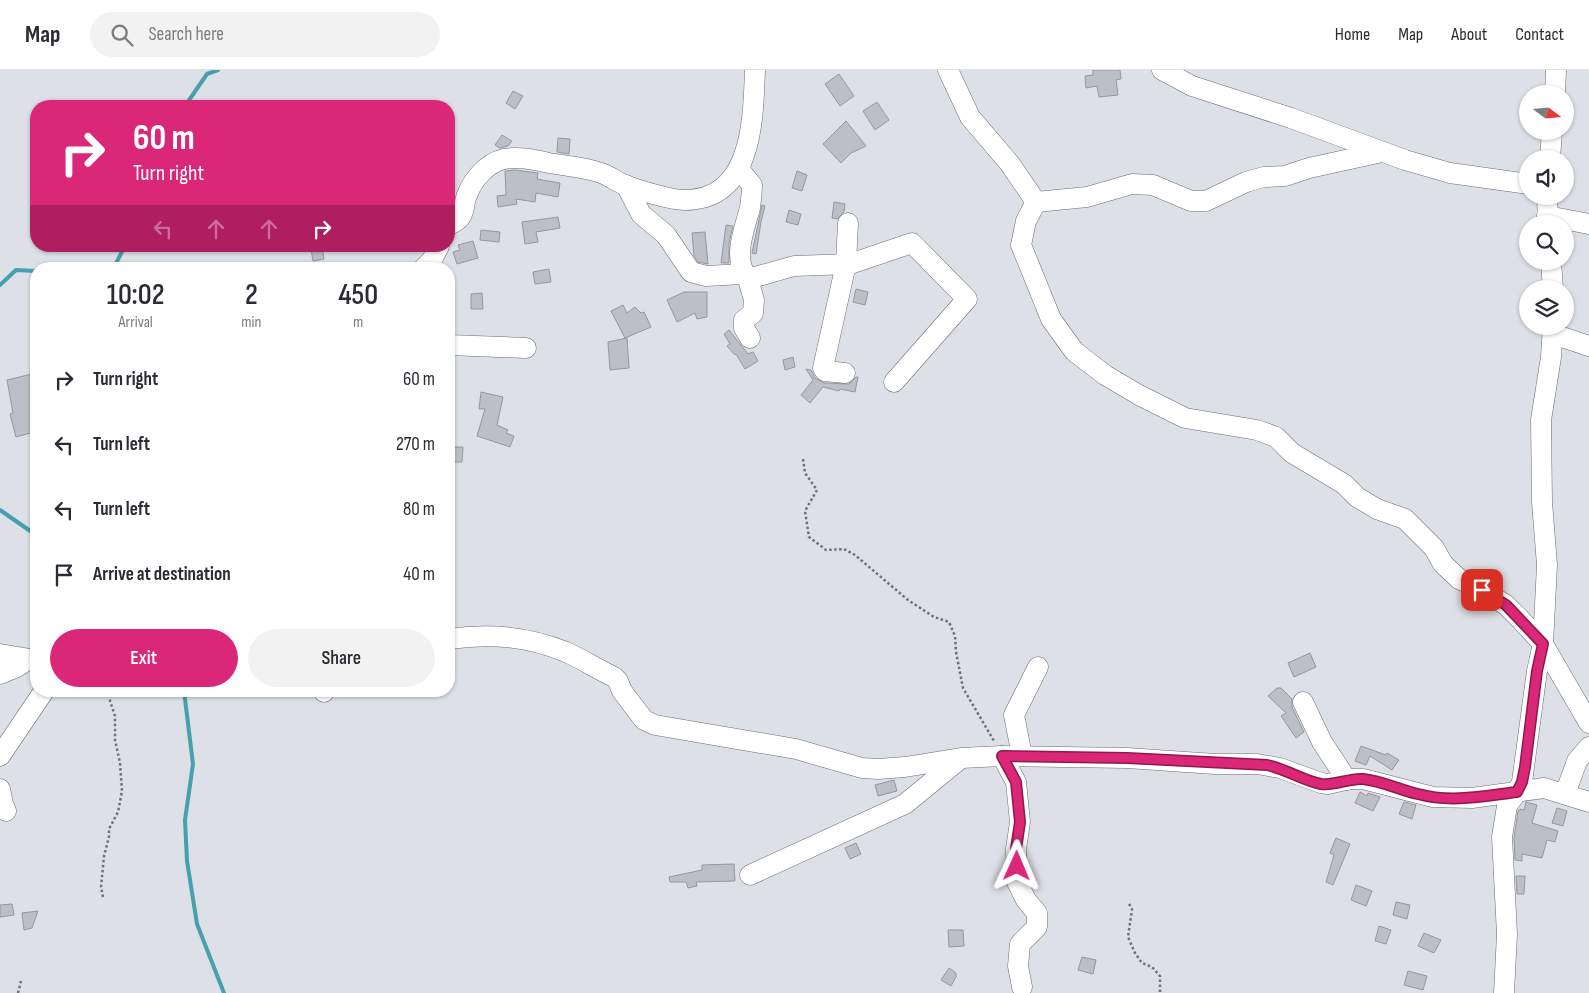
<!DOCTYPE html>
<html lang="en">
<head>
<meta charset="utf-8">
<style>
	body { margin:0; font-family:"Sofia Sans Condensed",sans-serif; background:#f2f2f3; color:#2b2b33; height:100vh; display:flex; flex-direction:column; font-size:19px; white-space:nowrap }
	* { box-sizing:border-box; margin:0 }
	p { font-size:16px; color:#7c7c81 }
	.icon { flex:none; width:28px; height:28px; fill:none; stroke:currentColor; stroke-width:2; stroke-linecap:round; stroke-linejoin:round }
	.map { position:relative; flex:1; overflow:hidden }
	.drawer { position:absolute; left:30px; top:192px; width:425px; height:435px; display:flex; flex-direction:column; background:#fff; border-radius:20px; box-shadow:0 1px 4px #0004 }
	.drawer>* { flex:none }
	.guide { position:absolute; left:30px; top:30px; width:425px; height:152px; border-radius:20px; box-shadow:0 1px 4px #0004; background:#db2777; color:#fff; overflow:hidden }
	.needle { width:32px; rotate:106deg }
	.controls { position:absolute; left:1519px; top:15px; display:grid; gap:10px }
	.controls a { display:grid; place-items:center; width:55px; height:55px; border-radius:50%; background:#fff; box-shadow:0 1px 4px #0004; font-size:25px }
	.pin { position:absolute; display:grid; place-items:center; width:42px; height:42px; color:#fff; margin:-21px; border-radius:10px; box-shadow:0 2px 8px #0006 }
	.me { position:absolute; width:55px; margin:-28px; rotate:1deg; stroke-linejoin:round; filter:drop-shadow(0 0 4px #0008) }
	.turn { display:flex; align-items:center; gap:18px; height:105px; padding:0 20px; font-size:22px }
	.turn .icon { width:65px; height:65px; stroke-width:2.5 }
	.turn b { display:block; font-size:35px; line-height:42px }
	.lanes { display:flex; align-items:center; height:48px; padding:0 20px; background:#0003; justify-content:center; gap:25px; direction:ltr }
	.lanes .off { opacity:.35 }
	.eta { display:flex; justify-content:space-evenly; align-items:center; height:85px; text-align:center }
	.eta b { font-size:30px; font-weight:600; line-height:35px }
	.primary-button { display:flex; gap:10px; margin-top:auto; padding:10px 20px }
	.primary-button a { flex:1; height:58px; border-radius:30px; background:#db2777; color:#fff; font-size:20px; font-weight:600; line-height:58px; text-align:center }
	.primary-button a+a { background:#f2f2f3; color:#2b2b33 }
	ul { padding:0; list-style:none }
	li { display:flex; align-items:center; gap:15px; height:65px; padding:0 20px }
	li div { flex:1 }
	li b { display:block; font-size:19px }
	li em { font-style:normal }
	header { display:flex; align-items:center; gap:30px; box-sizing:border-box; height:70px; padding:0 25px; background:#fff; border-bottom:1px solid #e1e1e2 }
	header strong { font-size:24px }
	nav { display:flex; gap:28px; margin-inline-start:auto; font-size:18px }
	.search { width:350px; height:45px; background:#f2f2f3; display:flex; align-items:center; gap:12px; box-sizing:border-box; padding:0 18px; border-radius:28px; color:#7c7c81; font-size:19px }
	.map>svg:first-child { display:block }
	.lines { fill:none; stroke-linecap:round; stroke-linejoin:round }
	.stream { stroke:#46a0ae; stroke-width:4 }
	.building { fill:#bcbfc5; stroke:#95979e }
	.minor-casing { stroke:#6a6c72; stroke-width:21 }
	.path { stroke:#6e7075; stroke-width:2.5; stroke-dasharray:2.5 2.5; stroke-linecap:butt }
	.minor { stroke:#fff; stroke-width:20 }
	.route-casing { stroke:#8e194d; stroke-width:12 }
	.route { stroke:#db2777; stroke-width:9 }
</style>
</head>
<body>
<header>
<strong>Map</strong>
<div class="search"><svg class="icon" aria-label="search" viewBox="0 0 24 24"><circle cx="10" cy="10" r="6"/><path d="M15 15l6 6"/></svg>Search here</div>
<nav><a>Home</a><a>Map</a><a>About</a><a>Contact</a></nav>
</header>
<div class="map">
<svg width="1589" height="923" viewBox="0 0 1589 923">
	<rect width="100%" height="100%" fill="#dde0e6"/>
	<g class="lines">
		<g class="stream">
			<path d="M185,36L207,4L218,0"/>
			<path d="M113,199L125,176"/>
			<path d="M0,215L16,200L36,201"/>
			<path d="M0,440L36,465"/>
			<path d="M184,621L193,694L185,750L187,791L197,854L224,923"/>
		</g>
	</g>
	<g class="building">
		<path d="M1093,0H1120L1121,9L1116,10L1118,25L1099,27L1097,16L1086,18L1085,6L1093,5Z"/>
		<path d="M839,4L854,26L840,36L825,14Z"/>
		<path d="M513,21L523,26L515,39L506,33Z"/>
		<path d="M877,32L889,50L875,60L863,41Z"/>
		<path d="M846,51L866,76L851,83L841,93L823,74Z"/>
		<path d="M502,65L512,71L508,76L500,78L495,75Z"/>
		<path d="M558,68L570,69L569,84L557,82Z"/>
		<path d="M515,100L538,103L537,109L560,113L558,127L536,123L535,132L516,129L517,134L498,137L497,126L506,125L505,101Z"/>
		<path d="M797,101L807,105L802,121L792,118Z"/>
		<path d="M834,132L845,134L844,142L837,149L832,148Z"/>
		<path d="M762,135L765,136L761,152L756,184L752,183Z"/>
		<path d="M789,140L801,144L798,155L786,152Z"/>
		<path d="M558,147L560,158L536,162L538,172L525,174L522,152Z"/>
		<path d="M726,155L733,156L729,173V193H721Z"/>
		<path d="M481,160L500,162L499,172L480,170Z"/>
		<path d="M705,162L708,194L698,192L694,186L692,163Z"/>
		<path d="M473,171L478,188L457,194L453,182L460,180L458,175Z"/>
		<path d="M322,177L324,189L313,191L311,179Z"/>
		<path d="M549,199L551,212L535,214L533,202Z"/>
		<path d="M856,219L868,222L865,235L853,232Z"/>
		<path d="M684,222H707V247L697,249L695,243L677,252L667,230Z"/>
		<path d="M482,223L483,239H471V224Z"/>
		<path d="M623,235L627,243L635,237L641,243L644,242L651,257L625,268L611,241Z"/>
		<path d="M729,260L748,284L753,282L758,291L745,299L736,284L735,285L727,276L730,274L724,264Z"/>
		<path d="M627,268L629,298L610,300L608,272Z"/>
		<path d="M793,287L795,297L785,300L783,290Z"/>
		<path d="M806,299L811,300L815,308L824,313L849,314L856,307H858L855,322L840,319L839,321L823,317L810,333L801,325L813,310Z"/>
		<path d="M36,303V352H32L34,362L16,367L10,344L13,343L7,310Z"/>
		<path d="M481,322L503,327L497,355L508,360L506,363L514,366L510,377L477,366L485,339H479Z"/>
		<path d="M449,377H463L462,392H449Z"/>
		<path d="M1310,583L1316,597L1294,607L1288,593Z"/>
		<path d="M1277,618H1281L1292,629V637L1304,662L1296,668L1281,646L1286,643L1268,626Z"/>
		<path d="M1361,676L1386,685L1387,683L1399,690L1392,700L1370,686L1366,695L1355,691Z"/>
		<path d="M894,710L897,721L878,726L875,715Z"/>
		<path d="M1360,722L1367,726L1368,723L1380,727L1373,741L1355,733Z"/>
		<path d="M1404,732L1416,735L1412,749L1399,744Z"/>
		<path d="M1526,732L1537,735L1532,753L1558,761L1555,772L1547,770L1542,788L1522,784V791L1515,790L1514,768L1518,741L1520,739L1524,740Z"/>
		<path d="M1557,738L1567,741L1563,756L1552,753Z"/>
		<path d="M1336,768L1350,774L1333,815L1326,812L1334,785L1330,783Z"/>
		<path d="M856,773L861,784L850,789L845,778Z"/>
		<path d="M734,794L735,811L696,812L697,816L688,818L686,812H670L669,807L702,800V795Z"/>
		<path d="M1516,806H1525L1524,824H1517Z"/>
		<path d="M1356,815L1372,821L1366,836L1351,830Z"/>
		<path d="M1396,832L1410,835L1407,849L1393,845Z"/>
		<path d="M12,834L14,845L0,847V835Z"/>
		<path d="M38,841L32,858L24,860L22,843Z"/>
		<path d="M1379,856L1391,860L1386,874L1375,871Z"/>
		<path d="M948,860H963L964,876L949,877Z"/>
		<path d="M1424,863L1441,870L1434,883L1418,876Z"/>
		<path d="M1082,887L1096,890L1093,904L1078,900Z"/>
		<path d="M949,898L956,903V907L951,916L941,910Z"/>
		<path d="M1408,901L1427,906L1423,920L1404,915Z"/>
	</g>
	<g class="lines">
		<defs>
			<g id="minor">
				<path d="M948,0L970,47L1010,94L1036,132"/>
				<path d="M1162,0L1192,16L1291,48L1405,90L1450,103L1528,114"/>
				<path d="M1555,24L1556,0"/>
				<path d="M1382,82L1309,98L1285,106L1264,107L1246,112L1206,131H1191L1153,115L1132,114L1087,127L1036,132L1026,151L1021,175L1051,249L1074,281L1105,305L1139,325L1185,348L1257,360L1276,367L1292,383L1344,414L1357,427L1377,439L1405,449L1434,478L1443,494L1459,509L1482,520L1506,535L1521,550L1543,574L1589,653"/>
				<path d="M1550,89L1552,61"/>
				<path d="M739,99L752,115C752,122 751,130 750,138C744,160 732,189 748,209L794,196L850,194L912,173L967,229L894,312"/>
				<path d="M626,115L641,144L666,165L691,202L706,206L743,204"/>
				<path d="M1547,126L1548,154"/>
				<path d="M1547,146L1589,154"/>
				<path d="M449,155C453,153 458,151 461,146C465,140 464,131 467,125C473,109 487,93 504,89C519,86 535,90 549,93C566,96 585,97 601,103C610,106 617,112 625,115C638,120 671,130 684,130C753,130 753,50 755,0"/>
				<path d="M1551,191L1553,219"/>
				<path d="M423,199L432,190L439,176"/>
				<path d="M748,209L754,230L753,243L744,250V258L750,268"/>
				<path d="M1553,264L1589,276"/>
				<path d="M449,275L526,278"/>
				<path d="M845,303L825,301L823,298L846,194L848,153"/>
				<path d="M449,569C490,563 527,566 566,582C582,589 597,599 614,607L618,611L622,621L644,650L655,655L796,679L862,698L878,699L905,697L961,688L1002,686L1127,688L1215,694H1257L1280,698L1321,713L1328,714L1350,709H1363L1433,727L1472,728L1544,718L1589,732"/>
				<path d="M0,584L36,590"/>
				<path d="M0,604L17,597L29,589"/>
				<path d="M324,622V621"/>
				<path d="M1303,632L1322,672L1347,710"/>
				<path d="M0,686L44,621"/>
				<path d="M1002,686L1016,712L1020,752L1016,779L1017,812L1026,830L1037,843V857L1020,874L1018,896L1022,917"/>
				<path d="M1022,686L1014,645L1038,597"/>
				<path d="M0,719L3,734L6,741"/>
				<path d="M1565,724L1577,691L1589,677"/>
				<path d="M750,805L905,734L960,689"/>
				<path d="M1504,923L1507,864L1502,767L1507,736L1517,722L1522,712L1537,601L1543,574L1547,495L1542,432L1541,350L1551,287L1553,256"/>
			</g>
		</defs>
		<use href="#minor" class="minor-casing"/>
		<g class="path">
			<path d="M803,389L805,403L817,420L805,441L809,467L826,480L844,479L855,485L908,530L934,547L949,552L955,566L956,582L963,618L994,671"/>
			<path d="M103,827L101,817L104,786L109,767V759L118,742L122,721L120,693L115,670V646L110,631L112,621"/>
			<path d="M1129,834L1132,839L1128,867L1135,883L1142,893L1152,897L1160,906V923"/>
			<path d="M18,923L21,911"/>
		</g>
		<use href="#minor" class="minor"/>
	</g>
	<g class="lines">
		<defs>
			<path id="route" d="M1017,796L1016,779L1020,752L1016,712L1002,686L1127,688L1267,695C1286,699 1304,711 1321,714C1335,716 1348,708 1363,709C1382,711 1400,720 1418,724C1451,733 1484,726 1517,722L1522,712L1525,697L1537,601L1543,574L1506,535L1482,520"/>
		</defs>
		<use href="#route" class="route-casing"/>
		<use href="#route" class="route"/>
	</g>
</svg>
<div class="controls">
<a><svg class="needle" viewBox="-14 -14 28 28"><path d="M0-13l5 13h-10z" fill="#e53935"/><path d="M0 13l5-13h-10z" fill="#7c7c81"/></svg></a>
<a><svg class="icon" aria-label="sound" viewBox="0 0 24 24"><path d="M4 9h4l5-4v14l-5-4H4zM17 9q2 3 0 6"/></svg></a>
<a><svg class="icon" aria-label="search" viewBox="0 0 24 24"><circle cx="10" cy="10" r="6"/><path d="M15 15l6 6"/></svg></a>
<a><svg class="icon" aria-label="layers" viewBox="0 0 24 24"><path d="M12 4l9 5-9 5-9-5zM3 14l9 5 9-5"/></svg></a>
</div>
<div class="pin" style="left:1482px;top:520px;background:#d93025"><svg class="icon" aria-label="arrive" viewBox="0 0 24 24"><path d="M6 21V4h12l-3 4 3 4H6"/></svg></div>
<svg class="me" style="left:1017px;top:796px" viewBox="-20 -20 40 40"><path d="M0-17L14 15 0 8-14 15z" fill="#db2777" stroke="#fff" stroke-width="4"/></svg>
<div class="guide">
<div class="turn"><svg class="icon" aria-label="right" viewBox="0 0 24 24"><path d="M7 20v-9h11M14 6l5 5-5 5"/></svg><div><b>60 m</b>Turn right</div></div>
<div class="lanes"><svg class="icon off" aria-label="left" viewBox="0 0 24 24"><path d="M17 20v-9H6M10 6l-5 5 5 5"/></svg><svg class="icon off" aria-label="ahead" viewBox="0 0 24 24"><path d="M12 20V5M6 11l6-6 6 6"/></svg><svg class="icon off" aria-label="ahead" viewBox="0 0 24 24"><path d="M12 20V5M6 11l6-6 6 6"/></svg><svg class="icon" aria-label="right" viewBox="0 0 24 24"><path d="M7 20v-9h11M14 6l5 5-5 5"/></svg></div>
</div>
<section class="drawer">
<div class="eta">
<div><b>10:02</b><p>Arrival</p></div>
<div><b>2</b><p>min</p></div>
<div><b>450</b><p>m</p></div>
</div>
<ul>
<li><svg class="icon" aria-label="right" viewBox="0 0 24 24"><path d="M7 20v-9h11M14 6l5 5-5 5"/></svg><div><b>Turn right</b></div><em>60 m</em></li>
<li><svg class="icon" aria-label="left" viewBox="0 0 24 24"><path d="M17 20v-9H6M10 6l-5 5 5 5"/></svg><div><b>Turn left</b></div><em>270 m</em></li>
<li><svg class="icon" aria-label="left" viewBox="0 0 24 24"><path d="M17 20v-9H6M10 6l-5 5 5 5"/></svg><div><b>Turn left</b></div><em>80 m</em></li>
<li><svg class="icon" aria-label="arrive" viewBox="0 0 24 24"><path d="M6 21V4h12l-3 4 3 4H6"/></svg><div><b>Arrive at destination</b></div><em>40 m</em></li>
</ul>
<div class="primary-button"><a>Exit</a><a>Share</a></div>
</section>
</div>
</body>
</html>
